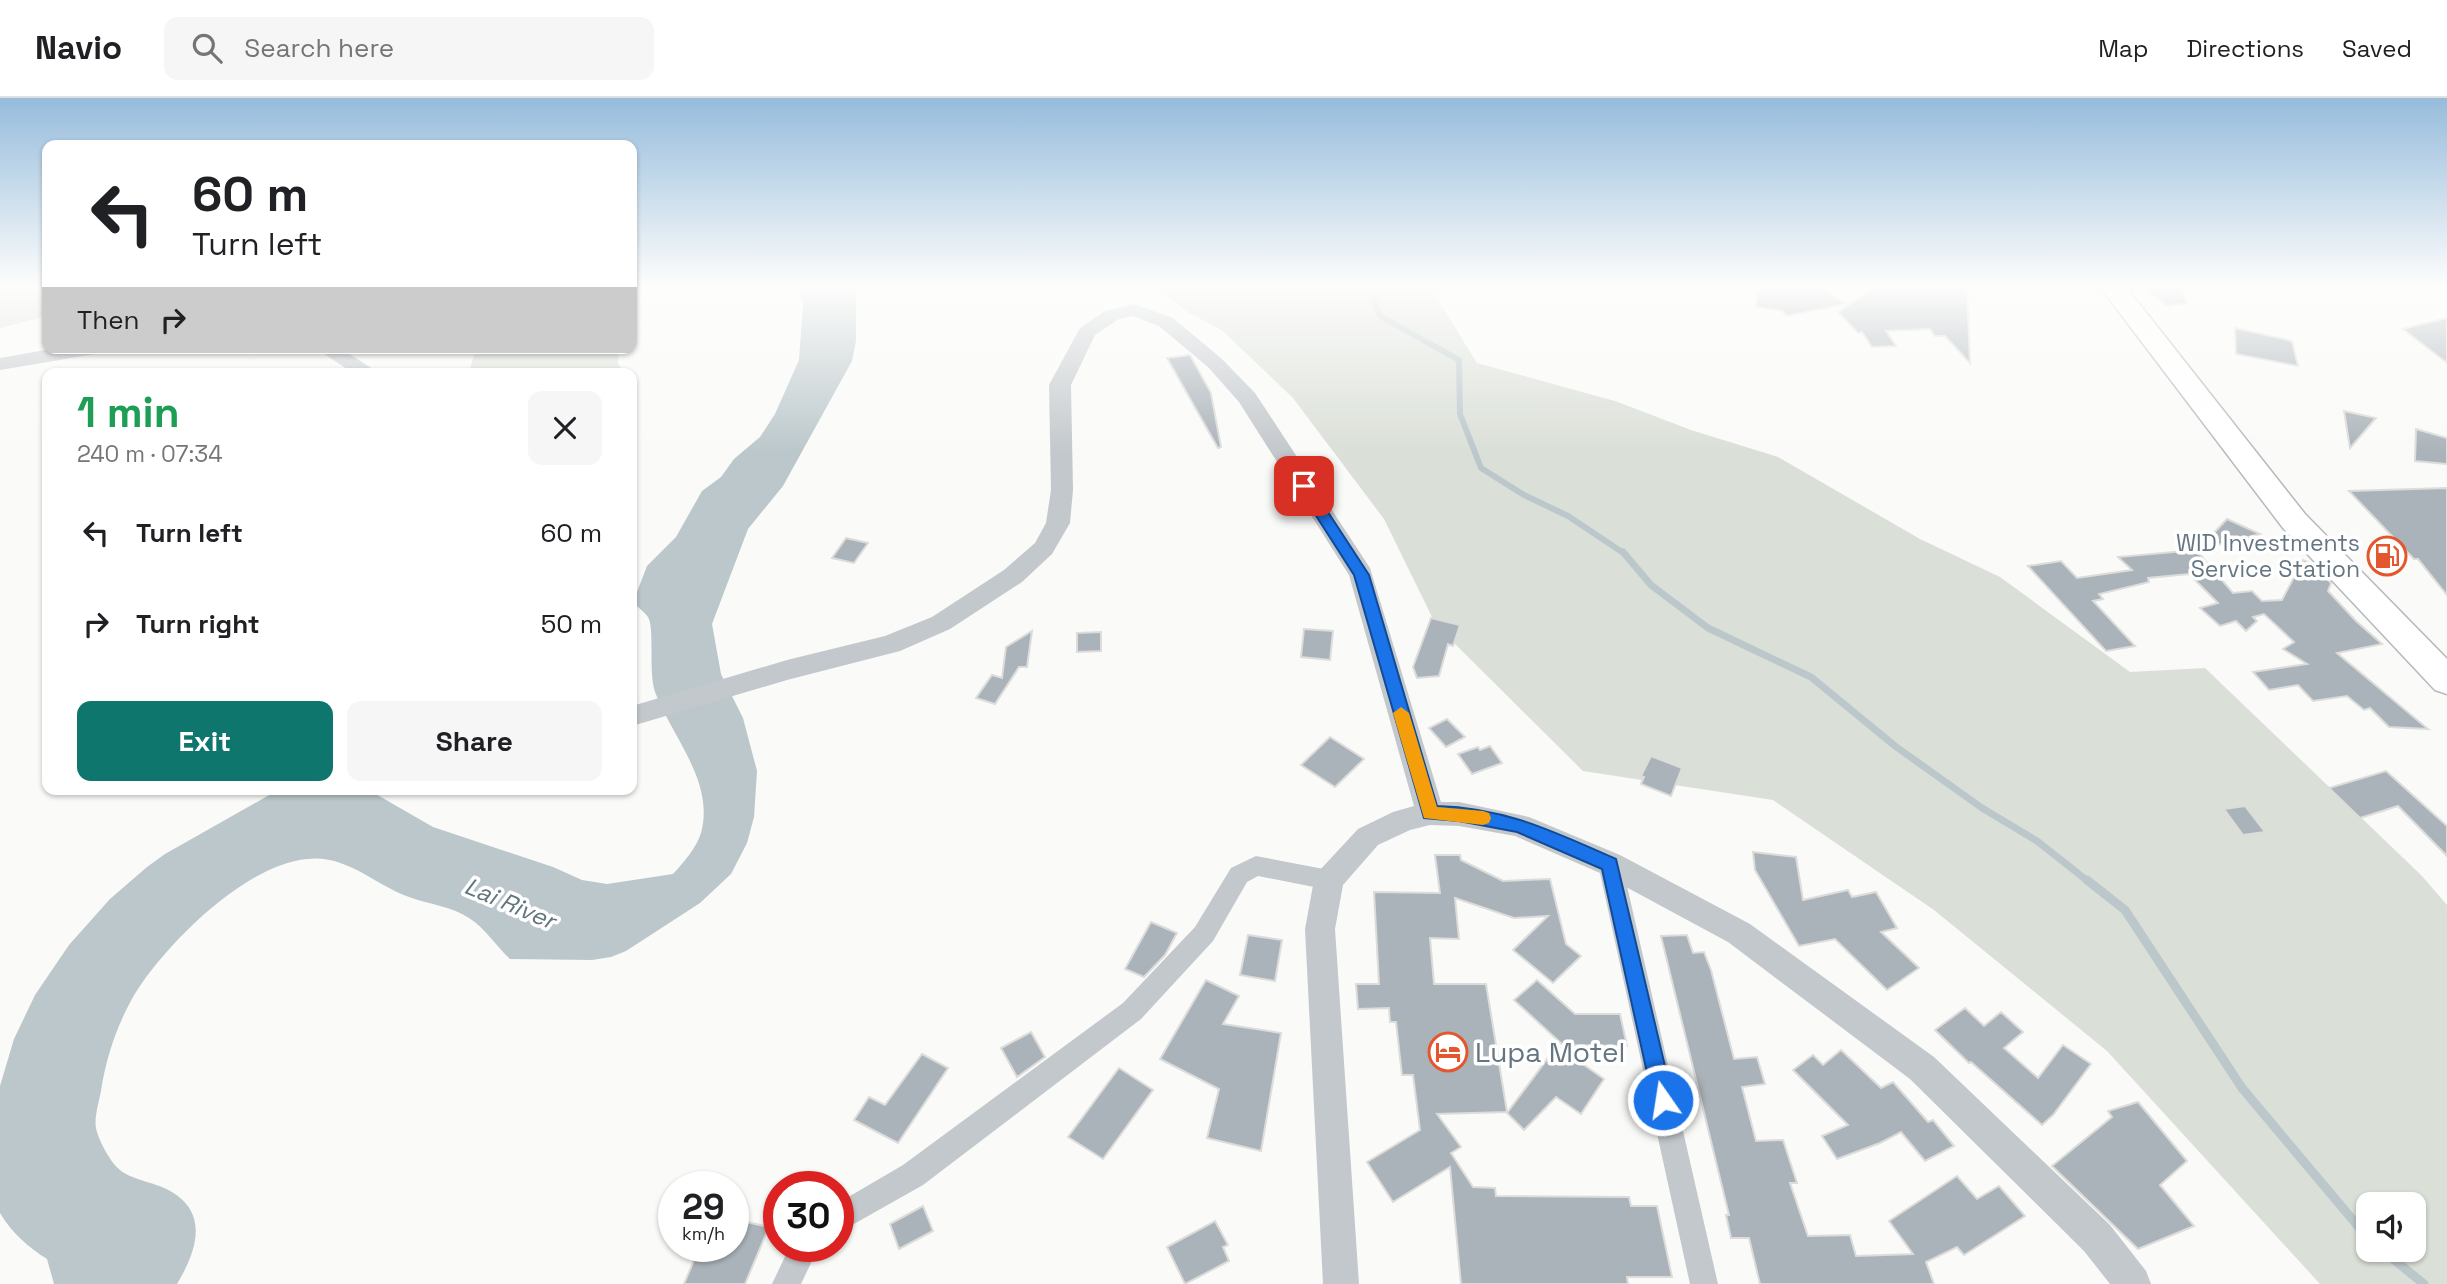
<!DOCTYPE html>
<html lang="en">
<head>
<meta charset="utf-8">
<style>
	body { margin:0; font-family:"Space Grotesk",sans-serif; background:#f6f6f6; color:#202124; height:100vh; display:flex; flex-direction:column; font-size:26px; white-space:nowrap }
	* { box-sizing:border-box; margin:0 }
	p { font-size:23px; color:#757577 }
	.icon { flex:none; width:38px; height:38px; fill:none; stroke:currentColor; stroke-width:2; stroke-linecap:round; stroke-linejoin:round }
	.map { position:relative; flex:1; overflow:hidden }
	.drawer { position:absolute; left:42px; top:270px; width:595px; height:427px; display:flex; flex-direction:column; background:#fff; border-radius:14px; box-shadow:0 2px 5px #0004 }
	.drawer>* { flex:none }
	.hud { position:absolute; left:42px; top:42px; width:595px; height:214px; border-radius:14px; box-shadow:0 2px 5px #0004; background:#fff; color:#202124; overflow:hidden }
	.controls { position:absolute; left:2356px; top:1094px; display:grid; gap:14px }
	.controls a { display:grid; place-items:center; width:70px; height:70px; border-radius:14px; background:#fff; box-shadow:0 2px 5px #0004; font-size:35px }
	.speed { position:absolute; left:658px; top:1073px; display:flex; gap:14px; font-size:35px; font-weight:700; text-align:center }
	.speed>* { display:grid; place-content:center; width:91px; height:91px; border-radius:50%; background:#fff; box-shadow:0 2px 5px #0004; line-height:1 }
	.speed small { font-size:18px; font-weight:400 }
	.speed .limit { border:10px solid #d22; background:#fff; color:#111 }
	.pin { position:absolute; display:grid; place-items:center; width:60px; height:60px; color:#fff; margin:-30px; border-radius:14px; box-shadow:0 4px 10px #0006 }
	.me { position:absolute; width:77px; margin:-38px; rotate:347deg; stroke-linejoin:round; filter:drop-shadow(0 0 5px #0008) }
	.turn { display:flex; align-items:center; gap:24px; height:147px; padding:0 35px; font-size:32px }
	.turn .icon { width:91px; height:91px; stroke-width:2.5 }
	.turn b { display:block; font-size:49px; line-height:60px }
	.then { display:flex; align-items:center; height:66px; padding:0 35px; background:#0003; gap:14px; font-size:26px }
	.round { display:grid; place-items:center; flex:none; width:74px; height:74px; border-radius:14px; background:#f6f6f6 }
	.overview { display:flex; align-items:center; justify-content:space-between; height:119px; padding:0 35px }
	h1 { font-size:42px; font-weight:700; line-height:52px; color:#1e9e55 }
	.button { display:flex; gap:14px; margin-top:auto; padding:14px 35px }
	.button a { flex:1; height:80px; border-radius:14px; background:#0f766e; color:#fff; font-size:28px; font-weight:700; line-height:80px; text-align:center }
	.button a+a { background:#f6f6f6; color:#202124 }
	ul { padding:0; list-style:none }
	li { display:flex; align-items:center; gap:21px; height:91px; padding:0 35px }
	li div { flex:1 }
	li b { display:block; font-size:26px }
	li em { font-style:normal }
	header { display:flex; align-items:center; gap:42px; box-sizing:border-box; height:98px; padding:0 35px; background:#fff; border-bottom:2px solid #e0e0e0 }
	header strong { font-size:33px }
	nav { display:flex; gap:38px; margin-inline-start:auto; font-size:24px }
	.search { width:490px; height:63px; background:#f6f6f6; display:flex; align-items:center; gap:18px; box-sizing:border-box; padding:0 24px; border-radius:14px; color:#757577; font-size:26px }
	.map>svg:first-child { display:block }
	.green { fill:#dadfd7; fill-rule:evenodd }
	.water { fill:#bbc7cb }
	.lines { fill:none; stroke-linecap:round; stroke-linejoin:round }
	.stream-far2 { stroke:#bbc7cb; stroke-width:6 }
	.stream-far1 { stroke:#bbc7cb; stroke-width:7 }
	.stream { stroke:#bbc7cb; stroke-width:9 }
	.building { fill:#aab3b9; stroke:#dcdcda; stroke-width:2 }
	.primary-casing { stroke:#b5babe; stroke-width:3 }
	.minor { fill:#c3c8cc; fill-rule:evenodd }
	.tertiary { fill:#c3c8cc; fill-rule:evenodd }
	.primary { fill:#fff; fill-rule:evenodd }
	.route { fill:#1a73e8; stroke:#114b97; stroke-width:2 }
	.slow { fill:#f59e0b }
	.labels { text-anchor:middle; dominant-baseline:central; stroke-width:7; stroke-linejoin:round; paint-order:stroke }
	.poi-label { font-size:23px; fill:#657683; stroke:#fff; text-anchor:end }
	.water-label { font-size:24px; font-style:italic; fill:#60757c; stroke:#fff }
	.near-poi-label { font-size:28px; fill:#657683; stroke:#fff; text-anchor:start }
</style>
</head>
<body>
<header>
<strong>Navio</strong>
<div class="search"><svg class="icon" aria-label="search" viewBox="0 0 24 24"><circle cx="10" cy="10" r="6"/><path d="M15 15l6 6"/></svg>Search here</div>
<nav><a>Map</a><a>Directions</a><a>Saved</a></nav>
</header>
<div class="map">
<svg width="2447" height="1186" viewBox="0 0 2447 1186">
	<rect width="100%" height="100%" fill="#fafaf8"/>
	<g class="green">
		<path d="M0,189H47V218L0,230Z"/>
		<path d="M1157,189H1430L1477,265L1615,303L1691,332L1778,359L1920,441L2000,479L2130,574L2205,570L2422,778L2447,807V1186H2320L2107,953L1934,812L1773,702L1583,673L1436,527L1384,421L1293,300L1223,233L1186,213ZM2368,1106H2413V1152H2368Z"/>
		<path d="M476,250H619L618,265L624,275H473L470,271Z"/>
	</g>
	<path class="water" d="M799,189H856V243L852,263L783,388L748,431L712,526L721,576L743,620L757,673L754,719L747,745L731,776L700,805L626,853L611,859L592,862L510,861C496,848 485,830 469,820C453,809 428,806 409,799C375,787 346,756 307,761C245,767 168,844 136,894C118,924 106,959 101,993C99,1004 94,1019 96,1030C98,1041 110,1064 119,1071C128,1080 150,1084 162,1089C211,1110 198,1151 177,1186H54L47,1161C28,1149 12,1135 0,1115V988L14,941L35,897L69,847L110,801L147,769L165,756L280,691H367L433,729L553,769L582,782L607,786L673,776C683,765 697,749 701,735C715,684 672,639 655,594C648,572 655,531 648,519C645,515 640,511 636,507L637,494L647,468L676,439L702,393L721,379L734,361L760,339L775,316L799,262L803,207Z"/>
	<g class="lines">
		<path class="stream-far2" d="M1369,189L1380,218L1459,262L1460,316L1481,370L1524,397L1568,418L1625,456"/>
		<path class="stream-far1" d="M1623,454L1651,487L1708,530L1811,579L1895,648L1982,710L2037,743L2089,784"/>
		<g class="stream">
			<path d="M2087,782L2125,812L2242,990L2368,1140"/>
			<path d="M2382,1152L2424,1186"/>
		</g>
	</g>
	<g class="building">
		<path d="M1757,189H1819L1846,206L1787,218L1782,213L1756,209Z"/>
		<path d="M1876,189H1967L1970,265L1945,238H1935L1930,231L1886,233L1896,248L1872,249L1862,234L1858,235L1838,214Z"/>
		<path d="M2143,189H2181L2187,205L2167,208Z"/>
		<path d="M2447,220V265L2403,231Z"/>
		<path d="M2235,230L2292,243L2298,268L2236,256Z"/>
		<path d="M1190,257L1211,295L1221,349L1218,350L1167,260Z"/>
		<path d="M2344,313L2376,320L2350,350Z"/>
		<path d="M2416,331L2447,340V366L2415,363Z"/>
		<path d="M2447,390V497L2418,461H2414L2349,393Z"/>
		<path d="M2227,421L2260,436L2198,452Z"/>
		<path d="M846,440L868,445L854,465L832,460Z"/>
		<path d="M2196,452L2233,495L2252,493L2262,503L2282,502L2303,462L2314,467L2331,485L2328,493L2356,523L2382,546L2337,555L2428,631L2389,629L2370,610L2364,612L2347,598L2313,603L2298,587L2269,592L2253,574L2307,566L2283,551L2294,544L2264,516L2253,519L2257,523L2246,533L2236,523L2220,528L2200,510L2218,505L2189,476L2148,480L2149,484L2099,496L2103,501L2093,503L2135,548L2106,553L2028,468L2061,463L2077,480L2132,472L2118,459Z"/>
		<path d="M1431,520L1460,527L1453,548L1448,546L1439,578L1417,580L1413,569Z"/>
		<path d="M1304,531L1333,533L1330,562L1301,559Z"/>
		<path d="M1032,533L1027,569H1019L995,606L976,600L992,577L1002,580L1006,549Z"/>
		<path d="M1101,534V553L1077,554V535Z"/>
		<path d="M1447,621L1465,639L1446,649L1429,630Z"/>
		<path d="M1330,639L1364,661L1335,689L1301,667Z"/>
		<path d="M1490,648L1502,665L1472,676L1458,656L1478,649L1480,652Z"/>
		<path d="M1651,658L1682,670L1671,698L1641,686L1644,679L1641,678Z"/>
		<path d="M2386,673L2447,728V758L2398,708L2360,720L2329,690Z"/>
		<path d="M2245,708L2265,734L2243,737L2224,711Z"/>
		<path d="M1753,754L1796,759L1803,802L1848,792L1852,799L1876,794L1897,830L1881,834L1919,870L1887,892L1835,841L1799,848L1755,772Z"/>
		<path d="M1435,757H1460L1461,762L1503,783L1550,781L1566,846L1581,858L1553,885L1513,852L1548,818L1514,820L1455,800L1459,841L1430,840L1434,886H1486L1507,1014L1437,1016L1461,1049L1451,1055L1473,1089L1495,1090L1496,1098L1629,1099L1631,1108H1657L1672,1179H1627L1628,1186H1461L1450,1069L1393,1104L1367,1064L1420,1032L1413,977H1402L1396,924H1390L1389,910L1358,911L1356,886H1379L1374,794L1440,795Z"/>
		<path d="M1151,824L1177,835L1165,857L1144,879L1125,871Z"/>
		<path d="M1248,837L1282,842L1275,883L1240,877Z"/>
		<path d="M1687,837L1693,855L1704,854L1711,872L1734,961L1757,959L1765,986L1742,989L1756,1043L1783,1042L1797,1085H1790L1808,1138L1850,1137L1856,1158L1913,1156L1889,1123L1957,1078L1977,1101L1999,1088L2025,1118L1964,1157L1957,1149L1926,1164L1934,1186H1760L1749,1140H1731L1726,1117H1729L1661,838Z"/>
		<path d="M1206,882L1239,898L1223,926L1281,935L1261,1053L1207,1040L1219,991L1160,961Z"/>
		<path d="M1537,882L1575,916H1620L1627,948L1563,947L1514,902Z"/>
		<path d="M1965,910L1984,928L2001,914L2023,934L2004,950L2038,980L2063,947L2091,966L2053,1017L2042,1027L1971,964L1969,965L1935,932Z"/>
		<path d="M1031,934L1045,959L1017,979L1001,950Z"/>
		<path d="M1557,948L1604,981L1581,1016L1556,999L1524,1032L1507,1015Z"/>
		<path d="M1841,952L1881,990L1893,984L1928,1024L1933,1022L1954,1048L1925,1063L1901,1034L1880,1045L1837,1061L1822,1038L1848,1027L1793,972L1813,957L1823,967Z"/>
		<path d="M922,956L948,970L898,1045L854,1022L869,999L885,1007Z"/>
		<path d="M1119,970L1153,992L1103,1061L1068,1039Z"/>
		<path d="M2138,1004L2187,1063L2160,1087L2194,1128L2138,1151L2052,1068L2112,1019L2108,1013Z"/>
		<path d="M923,1108L933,1133L899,1151L890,1126Z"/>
		<path d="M733,1121L769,1129L745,1186H684L700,1148H733Z"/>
		<path d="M1215,1123L1228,1147L1223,1149L1229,1163L1185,1186L1167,1149Z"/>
	</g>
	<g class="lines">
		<defs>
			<path id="primary" d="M2100,189H2126L2305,416L2447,561V596L2435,592L2283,430Z"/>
		</defs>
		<use href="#primary" class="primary-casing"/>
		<g class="minor">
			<path d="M1610,756L1618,759L1622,766L1718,1186H1690L1598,766L1602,759Z"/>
			<path d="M1256,758L1329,772L1337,775L1341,782L1337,789L1329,792L1258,778L1247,784L1213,843L1141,921L923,1087L838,1135V1105L903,1067L1123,905L1195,829L1231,770Z"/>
			<path d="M790,1148H819L801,1186H772Z"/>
		</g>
		<g class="tertiary">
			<path d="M1134,206L1173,220L1222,261L1255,295L1370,470L1441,704H1459L1529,719L1620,757L1750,826L1934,959L2110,1127L2146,1173L2151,1186H2110L2084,1153L1910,981L1728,844L1600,775L1515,738L1459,728L1430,727L1410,732L1378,747L1343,787L1335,831L1359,1186H1323L1305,831L1314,782L1319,773L1358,731L1393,714L1414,708L1349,477L1239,304L1208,269L1159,228L1133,218L1119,221L1095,237L1071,287L1073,392L1070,425L1052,456L1022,484L950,531L900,553L787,582L632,628V608L787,562L885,538L932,519L1004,472L1035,445L1046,425L1051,392L1049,287L1080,230L1105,213Z"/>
			<path d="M57,250H105L102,254L95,256L0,272V260Z"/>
			<path d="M315,250H340L379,275H353Z"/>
		</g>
		<use href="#primary" class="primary"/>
	</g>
	<linearGradient id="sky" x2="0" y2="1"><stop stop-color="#96bcdc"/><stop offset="0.53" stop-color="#fdfdfc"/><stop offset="1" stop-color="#fdfdfc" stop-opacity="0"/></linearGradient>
	<rect width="2447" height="355" fill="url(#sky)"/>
	<path class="route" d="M1304,384L1309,385L1369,477L1437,708C1507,710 1554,734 1616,761L1673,1002L1670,1009L1663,1012L1656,1009L1653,1002L1602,771L1517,734L1459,723L1424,720L1354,477L1297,388Z"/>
	<path class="slow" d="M1401,609L1409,615L1437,709L1483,713L1489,715L1491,720L1489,725L1483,727L1424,720L1393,615Z"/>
	<defs>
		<symbol id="fuel-ring" viewBox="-11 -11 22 22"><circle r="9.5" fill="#fff" stroke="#e4572e" stroke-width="1.5"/><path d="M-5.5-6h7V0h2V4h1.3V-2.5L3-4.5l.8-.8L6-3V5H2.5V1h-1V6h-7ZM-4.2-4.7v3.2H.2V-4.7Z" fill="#e4572e"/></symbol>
		<symbol id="hotel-ring" viewBox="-11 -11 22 22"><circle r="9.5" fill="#fff" stroke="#e4572e" stroke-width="1.5"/><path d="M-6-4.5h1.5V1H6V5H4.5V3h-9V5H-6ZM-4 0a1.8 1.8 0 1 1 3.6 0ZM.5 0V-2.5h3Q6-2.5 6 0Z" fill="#e4572e"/></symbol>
	</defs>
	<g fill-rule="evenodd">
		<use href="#fuel-ring" x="2365" y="436" width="44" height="44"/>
		<use href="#hotel-ring" x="1426" y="932" width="44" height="44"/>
	</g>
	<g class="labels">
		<g class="poi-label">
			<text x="2360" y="445">WID Investments<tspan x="2360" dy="26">Service Station</tspan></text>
		</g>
		<g class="water-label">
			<text transform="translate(510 805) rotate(23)">Lai River</text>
		</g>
		<g class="near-poi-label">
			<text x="1475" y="954">Lupa Motel</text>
		</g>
	</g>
</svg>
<div class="controls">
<a><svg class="icon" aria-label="sound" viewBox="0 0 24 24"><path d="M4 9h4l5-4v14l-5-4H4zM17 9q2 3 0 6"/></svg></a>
</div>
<div class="speed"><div>29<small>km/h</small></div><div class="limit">30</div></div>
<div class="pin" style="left:1304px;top:388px;background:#d93025"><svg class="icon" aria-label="arrive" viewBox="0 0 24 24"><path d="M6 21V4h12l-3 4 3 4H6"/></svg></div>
<svg class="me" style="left:1663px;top:1002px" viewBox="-20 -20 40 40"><circle r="17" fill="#1a73e8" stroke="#fff" stroke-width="3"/><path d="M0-11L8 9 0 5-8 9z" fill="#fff"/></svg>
<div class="hud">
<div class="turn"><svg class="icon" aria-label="left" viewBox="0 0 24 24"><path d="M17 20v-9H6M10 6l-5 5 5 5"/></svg><div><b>60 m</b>Turn left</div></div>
<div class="then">Then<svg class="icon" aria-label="right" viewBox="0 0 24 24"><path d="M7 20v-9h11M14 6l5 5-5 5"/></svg></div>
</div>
<section class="drawer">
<div class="overview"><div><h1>1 min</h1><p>240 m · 07:34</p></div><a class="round"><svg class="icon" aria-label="close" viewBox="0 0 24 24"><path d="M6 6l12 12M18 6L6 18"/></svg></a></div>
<ul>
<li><svg class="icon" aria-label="left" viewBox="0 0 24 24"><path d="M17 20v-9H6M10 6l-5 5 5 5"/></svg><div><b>Turn left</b></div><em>60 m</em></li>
<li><svg class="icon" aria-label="right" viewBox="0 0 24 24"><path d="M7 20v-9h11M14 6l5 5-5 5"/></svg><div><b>Turn right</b></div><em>50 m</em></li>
</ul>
<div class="button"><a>Exit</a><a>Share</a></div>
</section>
</div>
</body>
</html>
